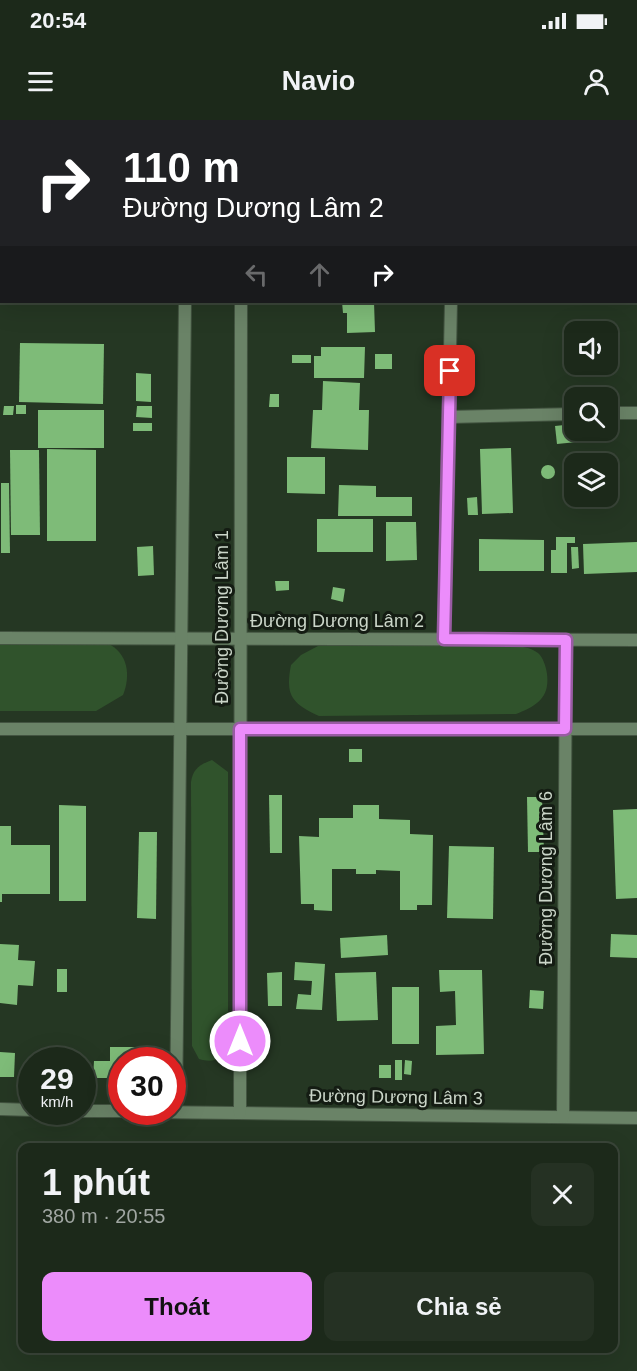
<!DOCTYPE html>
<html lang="vi">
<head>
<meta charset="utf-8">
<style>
	body { margin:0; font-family:Helvetica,sans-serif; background:#253123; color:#f1f3f6; height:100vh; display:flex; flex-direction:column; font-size:22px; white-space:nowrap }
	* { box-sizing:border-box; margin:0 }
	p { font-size:20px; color:#a0a6a2 }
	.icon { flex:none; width:33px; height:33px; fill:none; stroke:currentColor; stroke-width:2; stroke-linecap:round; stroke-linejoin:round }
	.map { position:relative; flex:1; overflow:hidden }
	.sheet { position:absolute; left:18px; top:1023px; width:600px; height:210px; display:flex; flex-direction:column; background:#1c291a; border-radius:12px; box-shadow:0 6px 24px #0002,0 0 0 2px #3a4539 }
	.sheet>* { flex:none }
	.hud { position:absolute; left:0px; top:0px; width:638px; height:183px; box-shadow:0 6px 24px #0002,0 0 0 2px #3a4539; background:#202124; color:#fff; overflow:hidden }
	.controls { position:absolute; left:564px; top:201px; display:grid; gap:12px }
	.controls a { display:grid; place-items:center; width:54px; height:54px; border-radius:12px; background:#1c291a; box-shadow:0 6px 24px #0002,0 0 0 2px #3a4539; font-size:30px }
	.speed { position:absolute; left:18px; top:927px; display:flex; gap:12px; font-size:30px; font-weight:700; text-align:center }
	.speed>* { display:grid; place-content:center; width:78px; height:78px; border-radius:50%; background:#1c291a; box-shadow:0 6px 24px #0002,0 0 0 2px #3a4539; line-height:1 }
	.speed small { font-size:15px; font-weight:400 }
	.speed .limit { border:9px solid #d22; background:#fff; color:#111 }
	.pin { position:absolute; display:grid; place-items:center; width:51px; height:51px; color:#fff; margin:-26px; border-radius:12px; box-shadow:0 3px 9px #0006 }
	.me { position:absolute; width:66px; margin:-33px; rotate:0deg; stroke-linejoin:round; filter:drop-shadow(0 0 4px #0008) }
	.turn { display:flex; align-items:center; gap:21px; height:126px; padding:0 24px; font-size:27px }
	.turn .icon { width:78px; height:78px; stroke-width:2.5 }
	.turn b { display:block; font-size:42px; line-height:51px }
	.lanes { display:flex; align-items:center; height:57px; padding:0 24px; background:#0003; justify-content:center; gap:30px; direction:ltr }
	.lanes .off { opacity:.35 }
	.round { display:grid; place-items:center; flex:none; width:63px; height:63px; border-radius:12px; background:#253123 }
	.head { display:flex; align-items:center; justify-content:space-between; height:102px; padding:0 24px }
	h1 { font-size:36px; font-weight:700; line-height:45px }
	.button { display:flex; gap:12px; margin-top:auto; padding:12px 24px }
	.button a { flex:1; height:69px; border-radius:12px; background:#ec8cfb; color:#111; font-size:24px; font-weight:700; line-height:69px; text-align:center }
	.button a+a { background:#253123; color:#f1f3f6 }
	.status { display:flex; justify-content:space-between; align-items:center; height:42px; padding:0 30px; background:#1c291a; direction:ltr }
	.status svg { height:16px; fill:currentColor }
	header { display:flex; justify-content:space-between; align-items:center; height:78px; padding:0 24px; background:#1c291a; font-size:27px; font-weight:700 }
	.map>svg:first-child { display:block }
	.green { fill:#30532c }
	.building { fill:#7ebb78 }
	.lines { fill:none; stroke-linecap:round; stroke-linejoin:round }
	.street-casing { stroke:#435441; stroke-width:14 }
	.street { stroke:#6a8367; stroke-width:12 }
	.route-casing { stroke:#995ba3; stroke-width:15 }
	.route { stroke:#ec8cfb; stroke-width:10 }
	.labels { text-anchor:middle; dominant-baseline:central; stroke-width:6; stroke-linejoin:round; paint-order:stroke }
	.street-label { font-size:18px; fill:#cbd6c9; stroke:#141c13 }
</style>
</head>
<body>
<div class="status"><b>20:54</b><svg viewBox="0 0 49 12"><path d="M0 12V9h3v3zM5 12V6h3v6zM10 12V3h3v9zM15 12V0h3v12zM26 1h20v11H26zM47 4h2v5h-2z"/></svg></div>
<header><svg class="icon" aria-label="menu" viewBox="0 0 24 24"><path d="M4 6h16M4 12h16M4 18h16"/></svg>Navio<svg class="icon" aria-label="person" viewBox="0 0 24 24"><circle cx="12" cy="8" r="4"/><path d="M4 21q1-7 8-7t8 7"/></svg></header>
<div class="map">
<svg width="637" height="1251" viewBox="0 0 637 1251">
	<rect width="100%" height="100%" fill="#253723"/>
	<g class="green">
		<path d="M0,521L107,523C128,533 131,555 123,575L96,591H0Z"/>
		<path d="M510,525C519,526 530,527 538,533C543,537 546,547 547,554C550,578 536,586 516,594L319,596C292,583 285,576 291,545L301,535L318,526Z"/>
		<path d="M212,640L228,652V921C225,938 215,944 199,939L192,926L191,662C193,649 199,645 212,640Z"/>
	</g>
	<g class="building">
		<path d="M342,182H374L375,212L347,213V193H343Z"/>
		<path d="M20,223L104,224L103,284L19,282Z"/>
		<path d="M321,227H365L364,258H314V236H321Z"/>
		<rect x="375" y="234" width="17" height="15"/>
		<rect x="292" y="235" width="19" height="8"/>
		<path d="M136,253L151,254V282L136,281Z"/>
		<path d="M323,261L360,263L359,290H369L368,330L311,328L313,290H322Z"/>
		<path d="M270,274H279V287H269Z"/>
		<rect x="16" y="285" width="10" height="9"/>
		<path d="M4,286H14L13,295H3Z"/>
		<path d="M137,286H152V298L136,297Z"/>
		<rect x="38" y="290" width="66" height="38"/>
		<rect x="133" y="303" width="19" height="8"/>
		<path d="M574,304L577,322L557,324L555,306Z"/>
		<path d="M511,328L513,393L482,394L480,329Z"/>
		<path d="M47,329L96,330V421H47Z"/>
		<path d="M10,330H39L40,415H11Z"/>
		<path d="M287,337H325V374L287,373Z"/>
		<circle cx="548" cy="352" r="7"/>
		<path d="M1,363H9L10,433H1Z"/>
		<path d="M339,365L376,366V377H412V396H338Z"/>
		<path d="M477,377L478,395H468L467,378Z"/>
		<rect x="317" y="399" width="56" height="33"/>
		<path d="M386,402H416L417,440L386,441Z"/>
		<path d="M556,417H575V423H567V453H551V430H556Z"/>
		<path d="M479,419L544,420V451H479Z"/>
		<path d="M637,422V452L584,454L583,424Z"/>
		<path d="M153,426L154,455L138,456L137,427Z"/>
		<path d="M571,427H578L579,448L572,449Z"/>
		<path d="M275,461H289V470L276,471Z"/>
		<path d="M333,467L345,469L343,482L331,479Z"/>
		<rect x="349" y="629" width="13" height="13"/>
		<path d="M269,675H282V733H270Z"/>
		<path d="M527,677H542L544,732H528Z"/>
		<path d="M59,685L86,686V781H59Z"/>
		<path d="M353,685H379V699L410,700V714L433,715L432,785H417V790H400V751L376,750V754H356V749H332V791L314,790V784H301L299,716L319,717V698H353Z"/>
		<path d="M637,689V778L616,779L613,690Z"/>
		<path d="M0,706H11V725H50V774H2V782H0Z"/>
		<path d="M139,712H157L156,799L137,798Z"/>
		<path d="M449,726L494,727L493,799L447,798Z"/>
		<path d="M611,814L637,815V838L610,837Z"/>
		<path d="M387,815L388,835L341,838L340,818Z"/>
		<path d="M0,824L19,825L18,840L35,841L33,866L18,865L17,885L0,883Z"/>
		<path d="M295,842L325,844L322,890L296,889L298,874L311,875L312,861L294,860Z"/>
		<rect x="57" y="849" width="10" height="23"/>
		<path d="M439,850H482L484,934L436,935V906L456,905L455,871L440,872Z"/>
		<path d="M282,852V886H268L267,853Z"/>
		<path d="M376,852L378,900L337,901L335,853Z"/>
		<rect x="392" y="867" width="27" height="57"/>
		<path d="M530,870L544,871L543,889L529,888Z"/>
		<path d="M110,927H149V940H122V958H93L94,941H110Z"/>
		<path d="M0,932L15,933L14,957H0Z"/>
		<rect x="395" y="940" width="7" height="20"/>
		<path d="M405,940L412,941L411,955L404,954Z"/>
		<rect x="379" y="945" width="12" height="13"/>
	</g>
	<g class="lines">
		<defs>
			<g id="street">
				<path d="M240,0V2"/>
				<path d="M187,2V0"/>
				<path d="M0,83H2"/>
				<path d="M608,293H637"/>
				<path d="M449,297L574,294"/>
				<path d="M0,518L637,520"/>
				<path d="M444,519L451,182"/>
				<path d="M0,609H637"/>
				<path d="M0,989L32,990"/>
				<path d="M82,991H122"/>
				<path d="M154,992L637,998"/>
				<path d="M176,992L185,182"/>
				<path d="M240,993L241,182"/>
				<path d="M563,997L566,520"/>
			</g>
		</defs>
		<use href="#street" class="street-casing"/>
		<use href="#street" class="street"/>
	</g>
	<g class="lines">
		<defs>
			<path id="route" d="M240,921V609H565L566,520L444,519L450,251"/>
		</defs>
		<use href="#route" class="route-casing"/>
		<use href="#route" class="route"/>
	</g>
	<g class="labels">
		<g class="street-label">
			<text transform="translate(222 497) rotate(-90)">Đường Dương Lâm 1</text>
			<text x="337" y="501">Đường Dương Lâm 2</text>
			<text transform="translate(546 758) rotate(-90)">Đường Dương Lâm 6</text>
			<text transform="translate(396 977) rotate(1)">Đường Dương Lâm 3</text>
		</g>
	</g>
</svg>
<div class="controls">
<a><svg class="icon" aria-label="sound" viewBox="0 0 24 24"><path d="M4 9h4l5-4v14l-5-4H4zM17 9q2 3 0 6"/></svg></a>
<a><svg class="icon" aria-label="search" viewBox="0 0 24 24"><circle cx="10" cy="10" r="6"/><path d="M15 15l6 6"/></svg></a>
<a><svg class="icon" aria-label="layers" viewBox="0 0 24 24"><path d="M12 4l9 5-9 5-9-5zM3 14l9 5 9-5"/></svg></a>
</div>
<div class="speed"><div>29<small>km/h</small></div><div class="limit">30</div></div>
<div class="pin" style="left:450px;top:251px;background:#d93025"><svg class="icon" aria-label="arrive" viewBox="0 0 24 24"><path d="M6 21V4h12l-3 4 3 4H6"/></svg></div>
<svg class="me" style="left:240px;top:921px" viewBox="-20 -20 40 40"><circle r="17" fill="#ec8cfb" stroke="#fff" stroke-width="3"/><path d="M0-11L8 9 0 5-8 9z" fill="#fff"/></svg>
<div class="hud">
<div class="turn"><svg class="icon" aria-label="right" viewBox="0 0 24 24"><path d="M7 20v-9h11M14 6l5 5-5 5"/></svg><div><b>110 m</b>Đường Dương Lâm 2</div></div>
<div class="lanes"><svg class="icon off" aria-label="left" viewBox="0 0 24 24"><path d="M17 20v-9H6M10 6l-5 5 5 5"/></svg><svg class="icon off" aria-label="ahead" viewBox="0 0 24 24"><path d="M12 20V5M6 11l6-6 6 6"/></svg><svg class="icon" aria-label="right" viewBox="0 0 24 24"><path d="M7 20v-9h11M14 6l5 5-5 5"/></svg></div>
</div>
<section class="sheet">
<div class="head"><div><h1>1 phút</h1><p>380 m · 20:55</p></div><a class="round"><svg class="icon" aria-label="close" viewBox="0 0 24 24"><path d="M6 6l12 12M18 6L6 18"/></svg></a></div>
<div class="button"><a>Thoát</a><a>Chia sẻ</a></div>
</section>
</div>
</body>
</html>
